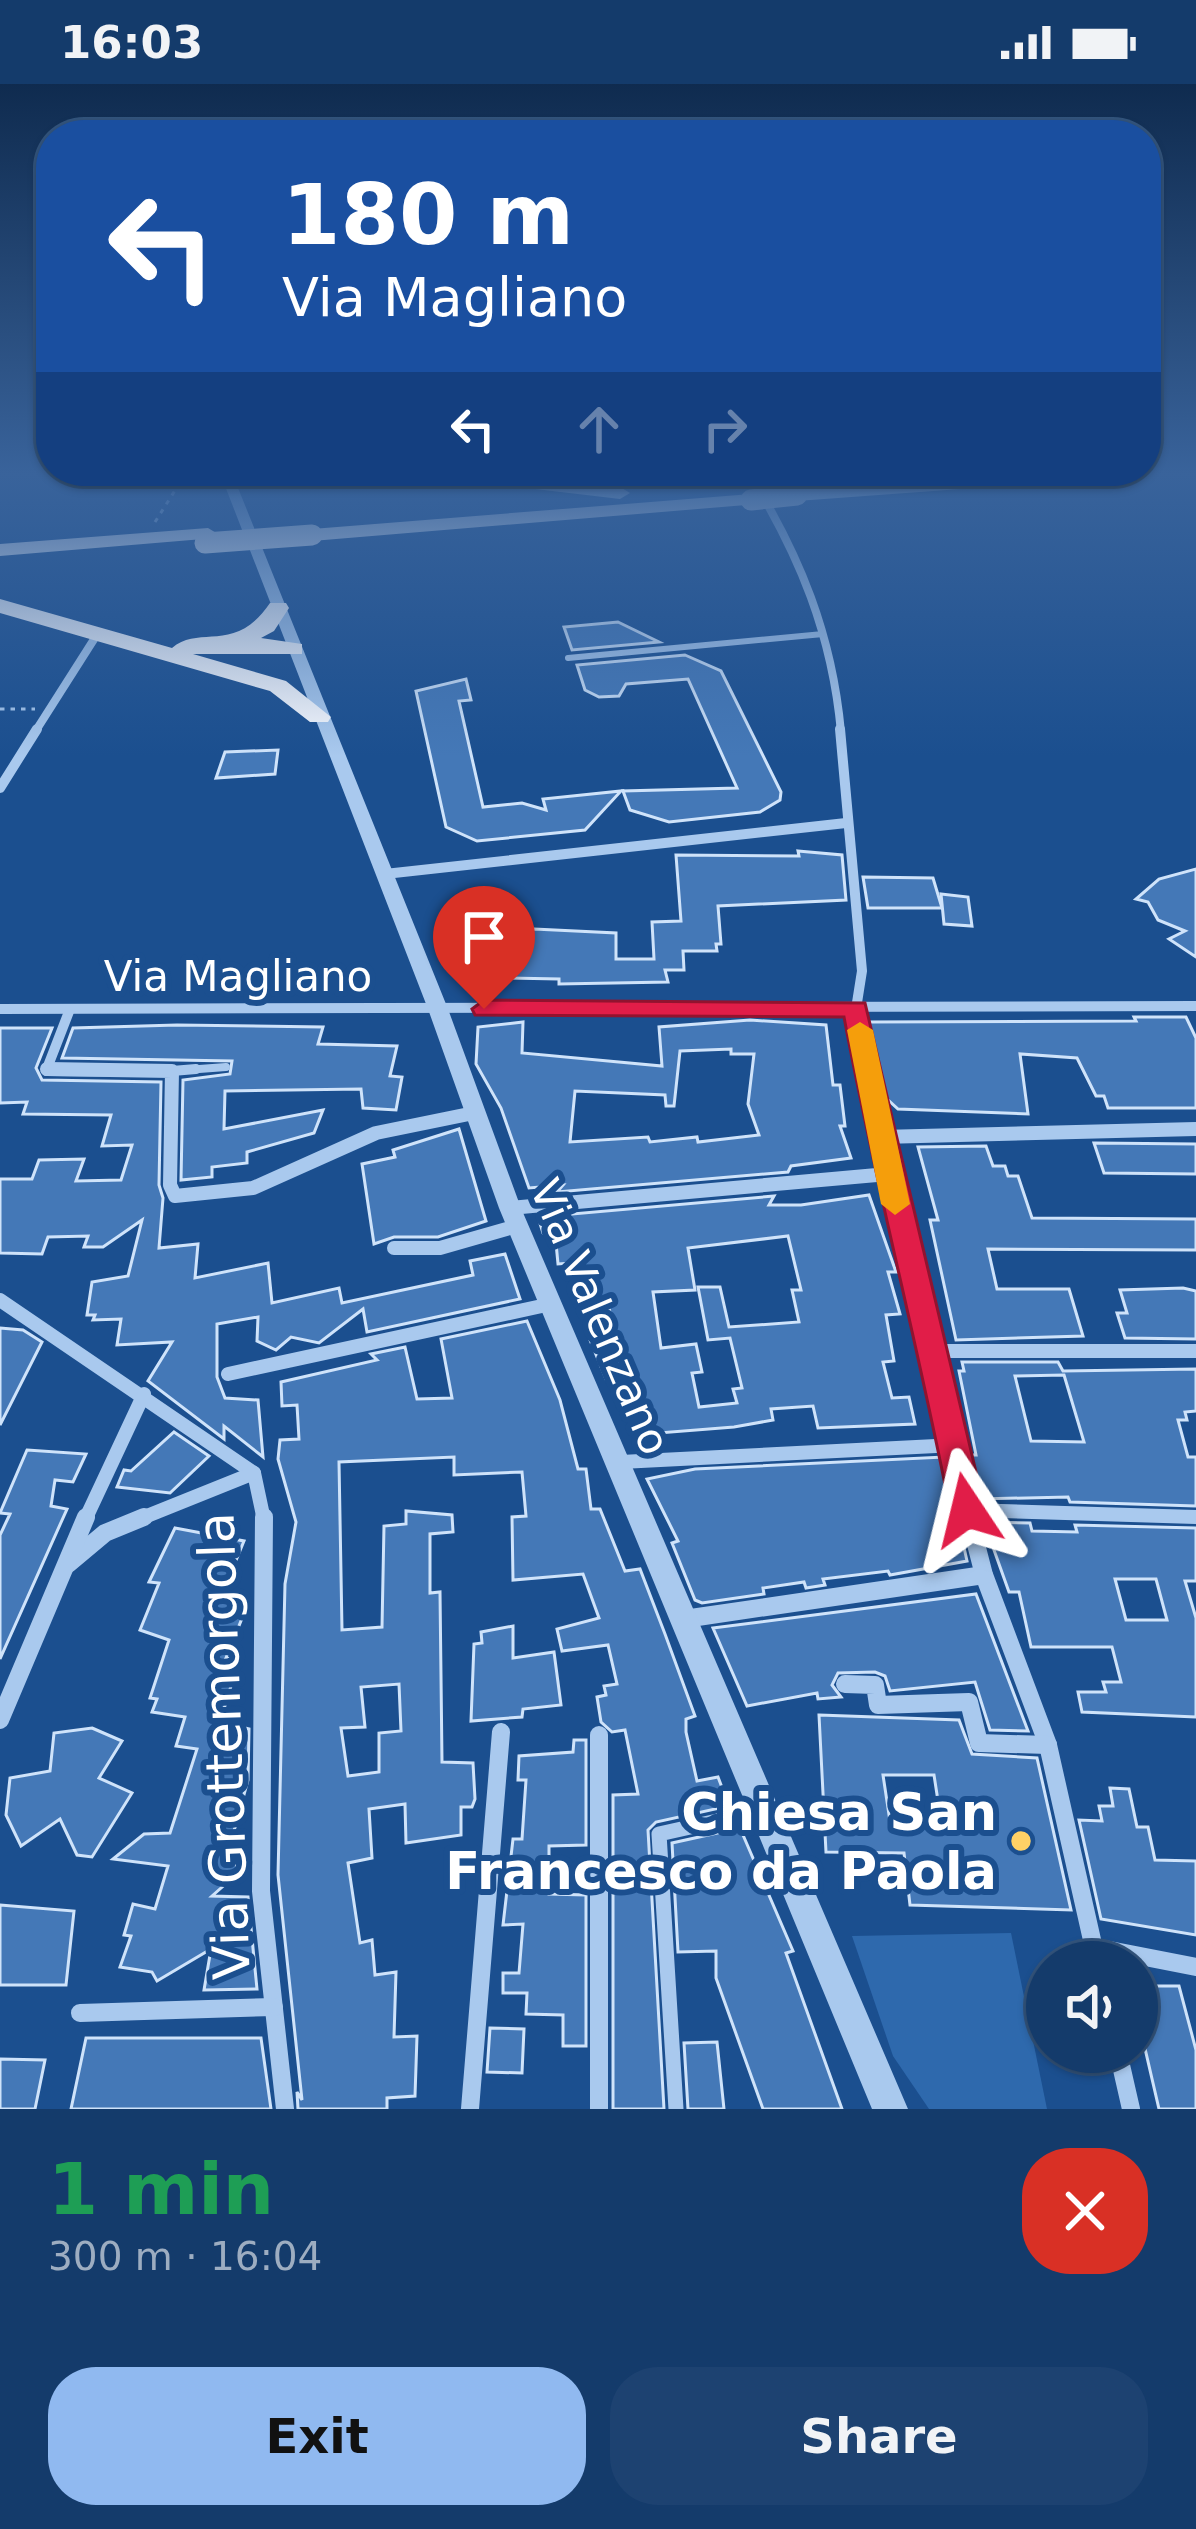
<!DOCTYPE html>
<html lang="en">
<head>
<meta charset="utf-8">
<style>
	body { margin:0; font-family:"DejaVu Sans",sans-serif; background:#1d4271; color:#f1f3f6; height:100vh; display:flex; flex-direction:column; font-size:45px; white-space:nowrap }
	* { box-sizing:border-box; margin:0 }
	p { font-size:39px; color:#9dadc1 }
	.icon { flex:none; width:66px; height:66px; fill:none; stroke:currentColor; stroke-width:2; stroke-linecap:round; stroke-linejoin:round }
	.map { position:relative; height:2025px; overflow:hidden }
	.side { display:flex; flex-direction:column; background:#143b6b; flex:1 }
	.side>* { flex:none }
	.banner { position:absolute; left:36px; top:36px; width:1125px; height:366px; border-radius:48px; box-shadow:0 3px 9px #0004,0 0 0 3px #33557e; background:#1a4fa0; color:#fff; overflow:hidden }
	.tools { position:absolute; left:1026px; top:1857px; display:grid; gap:24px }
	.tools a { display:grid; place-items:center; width:132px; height:132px; border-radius:50%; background:#143b6b; box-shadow:0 3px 9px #0004,0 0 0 3px #33557e; font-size:60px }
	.pin { position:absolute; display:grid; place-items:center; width:102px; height:102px; color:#fff; margin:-123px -51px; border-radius:50% 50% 50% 0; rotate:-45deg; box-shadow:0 0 12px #0007 }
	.pin .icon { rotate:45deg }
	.me { position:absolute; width:132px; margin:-66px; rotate:350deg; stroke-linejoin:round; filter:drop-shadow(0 0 9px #0008) }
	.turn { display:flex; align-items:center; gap:42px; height:252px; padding:0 48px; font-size:54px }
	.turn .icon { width:156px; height:156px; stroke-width:2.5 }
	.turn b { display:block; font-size:84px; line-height:102px }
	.lanes { display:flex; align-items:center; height:114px; padding:0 48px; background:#0003; justify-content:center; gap:60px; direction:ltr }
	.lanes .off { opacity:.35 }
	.round { display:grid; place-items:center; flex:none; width:126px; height:126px; border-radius:48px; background:#1d4271 }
	.headline { display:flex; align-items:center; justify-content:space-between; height:204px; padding:0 48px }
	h1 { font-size:72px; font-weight:600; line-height:90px; color:#1e9e55 }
	.action { display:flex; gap:24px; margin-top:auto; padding:24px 48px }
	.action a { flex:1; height:138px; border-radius:48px; background:#90b9f0; color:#111; font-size:48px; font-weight:600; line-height:138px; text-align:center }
	.action a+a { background:#1d4271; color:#f1f3f6 }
	.status { display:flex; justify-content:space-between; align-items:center; height:84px; padding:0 60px; background:#143b6b; direction:ltr }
	.status svg { height:33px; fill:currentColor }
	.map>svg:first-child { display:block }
	.green { fill:#2e69ad }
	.building { fill:#4478b7; stroke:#cfe3fa; stroke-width:3; fill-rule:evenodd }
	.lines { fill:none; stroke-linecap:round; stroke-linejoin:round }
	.path { stroke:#a9c9ee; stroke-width:3; stroke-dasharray:4.5 6; stroke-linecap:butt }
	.service-far2 { stroke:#a9c9ee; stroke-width:6 }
	.service-far1 { stroke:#a9c9ee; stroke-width:8 }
	.service { stroke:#a9c9ee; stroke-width:10 }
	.pedestrian { stroke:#a9c9ee; stroke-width:15 }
	.minor-far3 { stroke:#a9c9ee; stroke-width:8 }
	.minor-far2 { stroke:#a9c9ee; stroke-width:10 }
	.minor-far1 { stroke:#a9c9ee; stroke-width:14 }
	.minor { stroke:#a9c9ee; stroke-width:18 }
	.tertiary { fill:#a9c9ee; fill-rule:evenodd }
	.trunk { fill:#f8faff; fill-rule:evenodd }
	.trunk-bridge { stroke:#f8faff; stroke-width:21 }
	.route { fill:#e11d48; stroke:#92132f; stroke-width:3 }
	.slow { fill:#f59e0b }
	.poi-dot { fill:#ffd166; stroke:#1b4f8f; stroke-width:4.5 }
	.labels { text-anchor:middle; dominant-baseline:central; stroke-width:12; stroke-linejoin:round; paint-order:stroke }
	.street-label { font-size:42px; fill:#fff; stroke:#1b4f8f }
	.near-street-label { font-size:51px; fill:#fff; stroke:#1b4f8f }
	.near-poi-label { font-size:51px; font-weight:bold; fill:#fff; stroke:#1b4f8f; text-anchor:end }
</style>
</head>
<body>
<div class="status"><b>16:03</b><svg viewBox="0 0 49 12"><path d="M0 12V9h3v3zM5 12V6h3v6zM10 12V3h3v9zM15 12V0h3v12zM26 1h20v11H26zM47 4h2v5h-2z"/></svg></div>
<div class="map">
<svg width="1196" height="2025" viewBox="0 0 1196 2025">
	<rect width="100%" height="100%" fill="#1b4f8f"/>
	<path class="green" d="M1011,1849L1047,2025H929L893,1972L852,1852Z"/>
	<g class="building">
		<path d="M618,538L659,558L572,566L564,543Z"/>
		<path d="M685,571L721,587L781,708L780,716L760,728L669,738L630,726L623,707L737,704L688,595L626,600L619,612L599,613L585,606L577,581Z"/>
		<path d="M466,595L471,616L459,617L483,723L522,719L546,726L543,715L621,707L585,746L477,757L446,743L416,607Z"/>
		<path d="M278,666L275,690L216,694L225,668Z"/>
		<path d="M798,767L842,771L846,816L718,822L721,860H716L717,867H683L684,886H665L668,898L559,900V895L467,893L458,858L464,849L477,846L514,854L515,847L534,845L616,849V875H654L652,838L681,837L676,771L799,772Z"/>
		<path d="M1196,785V873L1169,855L1185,847L1158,836L1148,818L1136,815L1159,795Z"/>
		<path d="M863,793L933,794L942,824H868Z"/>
		<path d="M941,810L968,813L972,842L944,840Z"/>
		<path d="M1134,933H1186L1196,954V1024H1108L1104,1012H1096L1077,974L1020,970L1028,1030L898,1025L886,1014L868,938L1136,937Z"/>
		<path d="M750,936L826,941L833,1001H840L845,1042H840L851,1074L791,1082L788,1088L557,1108L563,1101L529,1104L501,1024L476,980L478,943L523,938L522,969L662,982L659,943ZM731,965V970H754L748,1020L759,1051L698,1058L697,1053L650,1058L648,1053L570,1058L575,1007L665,1011L666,1022H674L680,967Z"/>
		<path d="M177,941L323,943L318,960L397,962L390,992L402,993L396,1026L363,1024L361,1005L225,1007L224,1045L323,1026L314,1049L247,1068V1079L212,1083V1093L181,1096L183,996L230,990L232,977L62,974L73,944Z"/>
		<path d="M0,944H52L36,984L42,996L161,998L159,1101L163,1114L159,1164L198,1160L195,1194L268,1179L272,1219L339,1204L342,1219L473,1191L470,1177L505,1170L520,1215L367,1248L363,1225L319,1259L291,1253L276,1266L257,1257L258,1233L217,1240V1293L225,1314L258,1316L263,1373L224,1342V1355L148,1297L172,1258L117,1261L121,1235L93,1236L95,1231H87L92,1198L128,1192L142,1136L103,1163H84L88,1152L48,1153L42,1170L0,1169V1095H32L39,1076L84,1075L76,1097L121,1096L132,1061L102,1062L111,1031L23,1030L27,1018L0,1019Z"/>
		<path d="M459,1045L486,1137L438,1153H394L374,1160L362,1080L395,1073L393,1066Z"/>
		<path d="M1094,1059L1196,1060V1090L1104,1089Z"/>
		<path d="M986,1062L993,1082H1005L1008,1092H1018L1032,1134L1196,1135V1166L988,1165L997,1205H1069L1083,1252L956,1256L930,1136H938L918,1063Z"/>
		<path d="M869,1111L896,1188H888L900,1230L886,1231L894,1277L883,1278L892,1314L909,1313L915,1340L818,1344L813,1322L771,1325L773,1336L734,1343L634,1351L630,1293L606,1295L590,1256L613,1253L608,1214L574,1217L571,1179L558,1180L556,1159L543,1149L538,1133L774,1112L769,1121H801ZM788,1152L801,1206H792L799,1238L729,1243L720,1203H698L708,1256L730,1254L742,1304L733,1305L737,1319L699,1323L692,1289L702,1288L696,1260L661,1264L653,1208L695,1206L688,1164Z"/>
		<path d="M1183,1204L1196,1207V1255L1125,1254L1117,1229H1127L1120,1206Z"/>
		<path d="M527,1237L560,1316L578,1385H586L591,1425H600L625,1487L640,1485L665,1550L695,1632L686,1635V1648L697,1697L718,1693L729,1722L656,1738L648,1746L664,2025H613V1711L638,1710L625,1646L612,1648L601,1638L597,1613L606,1611L604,1602L617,1600L608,1561L562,1567L557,1545L599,1534L583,1490L513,1496L512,1433L526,1432L522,1388L454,1391V1373L339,1378L342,1546L382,1543L384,1442L406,1440V1427L452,1431L453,1448L430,1450V1509L440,1508L442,1678L473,1679L475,1715L472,1723H461V1751L406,1759L405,1720L369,1725L372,1774L348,1779L360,1859L372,1856L375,1891L396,1888L394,1953L417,1952L415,2012L387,2014V2025H298L297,2008L302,2016L278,1791L285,1500L296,1438L278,1375L280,1356L299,1355L297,1321L282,1322L281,1298L377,1276L371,1270L405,1263L417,1315L452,1314L441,1255ZM399,1600L401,1647L379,1649V1688L348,1692L341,1644L365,1643L361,1603Z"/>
		<path d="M0,1244L23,1246L42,1258L0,1341Z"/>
		<path d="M962,1278H1058L1063,1287L1196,1285V1327L1185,1328L1187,1336H1178L1188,1373H1196V1422L1070,1418L1068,1413L977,1415L967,1371H976L959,1287H964ZM1064,1291L1084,1358L1031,1357L1015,1292Z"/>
		<path d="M174,1348L209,1372L170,1409L117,1403L124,1386L131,1387Z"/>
		<path d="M27,1366L86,1370L73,1398L55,1396L51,1422L67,1425L0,1575V1451L10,1430L0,1429Z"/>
		<path d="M944,1373L967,1477L890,1491L888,1487L823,1495L825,1501L806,1504L804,1498L763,1504L764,1510L702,1519L695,1516L672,1459L678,1457L647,1395L695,1385Z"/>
		<path d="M984,1438L1030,1439L1032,1447L1077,1448L1075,1441L1196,1444V1497H1185L1196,1534V1633L1082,1628L1078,1608H1106L1103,1598H1121L1112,1563H1031L1019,1508H1009ZM1115,1495H1156L1167,1536H1126Z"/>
		<path d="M175,1444L244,1457L221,1513L249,1517L226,1574L239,1576L220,1638L249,1645L248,1696L229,1765L239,1788L212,1812L248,1813L257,1905L204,1906L211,1865L157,1897L152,1888L120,1883L131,1852L124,1851L133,1820L155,1825L168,1782L113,1775L144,1750L170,1749L197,1665L176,1662L185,1633L152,1628L157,1615L150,1614L169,1556L140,1546L159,1499L149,1498Z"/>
		<path d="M976,1510L1028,1647L990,1646L975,1598L890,1607L885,1592L875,1588L838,1589L832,1601L841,1613L818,1615L817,1609L747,1622L713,1544Z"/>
		<path d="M513,1542V1574L554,1568L561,1621L523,1625L522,1633L471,1637L474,1560L482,1559L481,1548Z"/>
		<path d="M819,1631L959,1636L972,1670L1037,1674L1071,1826L910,1821L904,1769L826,1768ZM883,1691H934L942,1743L891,1744Z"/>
		<path d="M92,1644L122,1657L99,1694L132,1709L92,1773L77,1771L60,1735L21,1762L6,1731L10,1694L50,1687L54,1649Z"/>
		<path d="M574,1656H586V1761L549,1762V1810L586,1811V1962H563V1931L526,1930L527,1909H503V1889H519L523,1840L503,1841L513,1755H522L526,1696H518L519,1672L573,1668Z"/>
		<path d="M1110,1704L1129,1705L1137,1743H1148L1155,1776L1196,1777V1851L1101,1835L1079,1736L1102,1737L1099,1722H1113Z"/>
		<path d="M740,1744L793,1867L786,1869L842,2025H763L716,1894V1867L678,1868L672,1759Z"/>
		<path d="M0,1821L74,1827L66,1901H0Z"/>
		<path d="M1143,1902H1179L1196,1966V2025H1159L1137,1930V1918H1147Z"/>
		<path d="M490,1944L524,1945L522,1989L487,1988Z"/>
		<path d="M86,1954H261L271,2025H71Z"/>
		<path d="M717,1958L724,2025H688L684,1959Z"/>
		<path d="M0,1975L45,1976L35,2025H0Z"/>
	</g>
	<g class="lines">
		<g class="path">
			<path d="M155,438L186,389"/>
			<path d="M0,625H35"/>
		</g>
		<path class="service-far2" d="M568,574L823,550"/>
		<path class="service-far1" d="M172,987L226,983"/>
		<path class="service" d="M172,987L196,985"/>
		<path class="pedestrian" d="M676,2025L659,1750L762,1727"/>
		<g class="minor-far3">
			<path d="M749,389C800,472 832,550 841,648"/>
			<path d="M35,648L98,549"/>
		</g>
		<g class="minor-far2">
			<path d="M840,645L862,887L856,925L868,988"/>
			<path d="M0,704L37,645"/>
			<path d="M385,790L846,739"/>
			<path d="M0,925L1196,922"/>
			<path d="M70,925L46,987L172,988"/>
		</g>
		<g class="minor-far1">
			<path d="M47,985L172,987L170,1101L175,1112L253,1104L376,1049L474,1029"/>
			<path d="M868,985L970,1436"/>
			<path d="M881,1053L1196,1045"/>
			<path d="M510,1124L888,1090"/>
			<path d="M394,1164H440L517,1142"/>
			<path d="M0,1216L254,1389L264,1436"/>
			<path d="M935,1267H1196"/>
			<path d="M228,1290L551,1220"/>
			<path d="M621,1378L956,1361"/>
			<path d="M967,1426L1196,1433"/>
			<path d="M85,1436L144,1310"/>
			<path d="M137,1436L254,1389"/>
		</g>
		<g class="minor">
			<path d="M264,1433L261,1807L285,2025"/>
			<path d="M969,1433L984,1491L1048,1661L1097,1878"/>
			<path d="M68,1480L105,1449L144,1433"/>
			<path d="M684,1535L984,1491"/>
			<path d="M845,1600L875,1601L878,1621L969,1618L979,1659L1048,1661"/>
			<path d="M0,1636L86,1433"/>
			<path d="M599,1651V2025"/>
			<path d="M1094,1863L1196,1883"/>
			<path d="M80,1929L274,1923"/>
			<path d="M1118,1968L1131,2025"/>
			<path d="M470,2025L501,1648"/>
		</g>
		<path class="tertiary" d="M220,389H232L448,925L521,1124L908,2025H872L499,1124L428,925Z"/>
		<g class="trunk">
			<path d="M443,389H498L620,403L630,409L620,415L452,395Z"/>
			<path d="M1021,389H1104L1095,395L797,417L787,411L797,405Z"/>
			<path d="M751,410L761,416L758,420L312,457L302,451L312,445Z"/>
			<path d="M208,444L218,450L215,454L0,472V460Z"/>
			<path d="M0,515L172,564C200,540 235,571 270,519H286L289,524L274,547L261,554L302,560V570H193L286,597L331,633L328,638H310L270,607L0,529Z"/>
		</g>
		<g class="trunk-bridge">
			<path d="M751,416L797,411"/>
			<path d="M205,459L312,451"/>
		</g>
	</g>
	<linearGradient id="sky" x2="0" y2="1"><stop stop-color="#0f2b4f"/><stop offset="0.58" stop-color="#39639b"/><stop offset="1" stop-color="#39639b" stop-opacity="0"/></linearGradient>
	<rect width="1196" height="672" fill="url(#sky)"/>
	<path class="route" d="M484,916L865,919L985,1426L980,1437L967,1441L955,1437L950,1426C918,1260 875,1099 844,933L475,931L472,925Z"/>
	<path class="slow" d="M860,938L873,946L910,1120L895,1131L881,1120L847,946Z"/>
	<circle class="poi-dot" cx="1021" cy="1757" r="12"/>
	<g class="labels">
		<g class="street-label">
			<text x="238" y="892">Via Magliano</text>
			<text transform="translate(600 1233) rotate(67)">Via Valenzano</text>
		</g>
		<g class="near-street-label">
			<text transform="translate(224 1662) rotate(-92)">Via Grottemorgola</text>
		</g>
		<g class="near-poi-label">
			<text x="997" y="1728">Chiesa San<tspan x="997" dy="59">Francesco da Paola</tspan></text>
		</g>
	</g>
</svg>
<div class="tools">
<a><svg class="icon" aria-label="sound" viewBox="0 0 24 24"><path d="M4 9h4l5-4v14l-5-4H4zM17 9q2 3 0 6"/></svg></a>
</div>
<div class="pin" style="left:484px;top:925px;background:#d93025"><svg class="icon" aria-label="arrive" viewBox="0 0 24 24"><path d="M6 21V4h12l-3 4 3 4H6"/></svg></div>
<svg class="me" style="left:967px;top:1426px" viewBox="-20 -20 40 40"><path d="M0-17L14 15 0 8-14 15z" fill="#e11d48" stroke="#fff" stroke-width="4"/></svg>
<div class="banner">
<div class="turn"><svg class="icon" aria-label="left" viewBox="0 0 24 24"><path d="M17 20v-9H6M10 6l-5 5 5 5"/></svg><div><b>180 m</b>Via Magliano</div></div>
<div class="lanes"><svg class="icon" aria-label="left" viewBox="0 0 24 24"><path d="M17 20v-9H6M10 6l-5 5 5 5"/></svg><svg class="icon off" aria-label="ahead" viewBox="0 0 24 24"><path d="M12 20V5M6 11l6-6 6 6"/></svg><svg class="icon off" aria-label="right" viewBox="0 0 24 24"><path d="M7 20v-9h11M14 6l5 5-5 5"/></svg></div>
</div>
</div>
<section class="side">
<div class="headline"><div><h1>1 min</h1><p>300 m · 16:04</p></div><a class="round" style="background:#d93025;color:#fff"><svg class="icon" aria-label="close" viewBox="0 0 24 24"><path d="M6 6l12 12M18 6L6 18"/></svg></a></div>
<div class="action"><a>Exit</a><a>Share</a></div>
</section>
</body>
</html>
